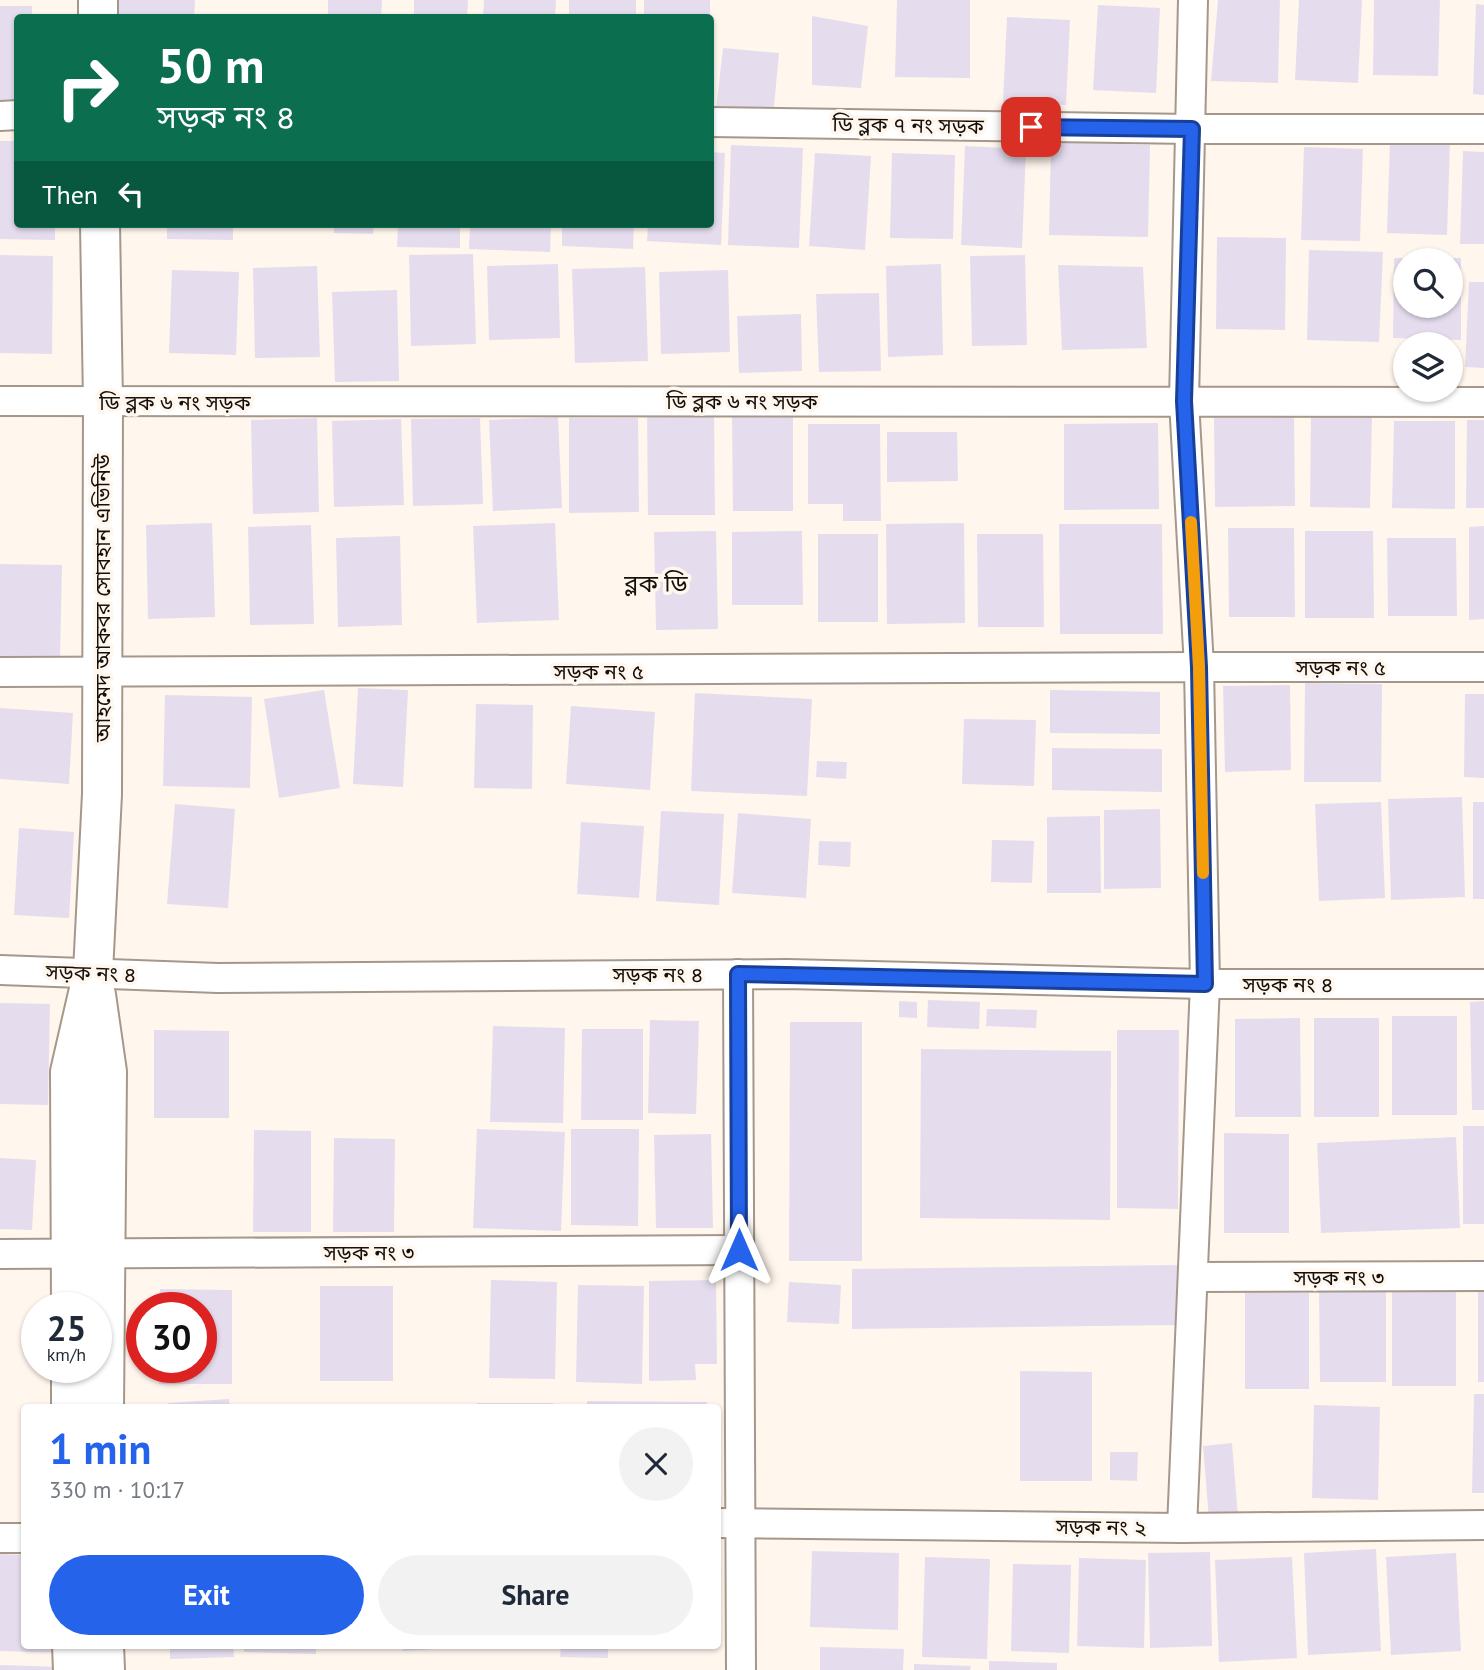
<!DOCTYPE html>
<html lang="en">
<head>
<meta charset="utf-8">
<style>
	body { margin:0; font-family:"PT Sans","Noto Sans Bengali",sans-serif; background:#f2f2f3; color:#1f2937; height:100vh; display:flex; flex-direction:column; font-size:26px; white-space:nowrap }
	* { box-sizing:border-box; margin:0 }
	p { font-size:23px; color:#747a83 }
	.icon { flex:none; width:38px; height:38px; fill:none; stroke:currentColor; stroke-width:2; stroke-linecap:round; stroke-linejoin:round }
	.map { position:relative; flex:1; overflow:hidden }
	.details { position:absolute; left:21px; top:1404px; width:700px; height:245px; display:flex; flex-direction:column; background:#fff; border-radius:7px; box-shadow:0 2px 5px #0004 }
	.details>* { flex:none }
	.hud { position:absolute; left:14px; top:14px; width:700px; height:214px; border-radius:7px; box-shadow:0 2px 5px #0004; background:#0b6e4f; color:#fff; overflow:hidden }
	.controls { position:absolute; left:1393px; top:248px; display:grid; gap:14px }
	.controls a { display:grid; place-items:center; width:70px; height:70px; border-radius:50%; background:#fff; box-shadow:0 2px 5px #0004; font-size:35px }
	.speed { position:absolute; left:21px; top:1292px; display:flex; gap:14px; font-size:35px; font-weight:700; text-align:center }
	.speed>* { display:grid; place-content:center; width:91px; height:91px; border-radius:50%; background:#fff; box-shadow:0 2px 5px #0004; line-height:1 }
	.speed small { font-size:18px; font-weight:400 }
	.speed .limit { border:10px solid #d22; background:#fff; color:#111 }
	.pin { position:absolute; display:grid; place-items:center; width:60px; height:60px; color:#fff; margin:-30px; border-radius:14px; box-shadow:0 4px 10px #0006 }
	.me { position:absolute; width:77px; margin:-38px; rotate:0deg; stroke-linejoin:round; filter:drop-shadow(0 0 5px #0008) }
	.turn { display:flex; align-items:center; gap:24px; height:147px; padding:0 28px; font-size:32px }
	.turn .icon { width:91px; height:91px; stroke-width:2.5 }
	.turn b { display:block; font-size:49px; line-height:60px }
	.then { display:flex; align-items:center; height:66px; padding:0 28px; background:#0003; gap:14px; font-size:26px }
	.round { display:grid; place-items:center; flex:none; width:74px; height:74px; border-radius:37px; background:#f2f2f3 }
	.summary { display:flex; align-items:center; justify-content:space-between; height:119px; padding:0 28px }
	h1 { font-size:42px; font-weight:700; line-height:52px; color:#2563eb }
	.primary-button { display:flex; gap:14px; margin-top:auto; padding:14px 28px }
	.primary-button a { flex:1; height:80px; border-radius:42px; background:#2563eb; color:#fff; font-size:28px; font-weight:700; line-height:80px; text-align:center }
	.primary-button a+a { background:#f2f2f3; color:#1f2937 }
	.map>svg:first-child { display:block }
	.building { fill:#e5ddee; fill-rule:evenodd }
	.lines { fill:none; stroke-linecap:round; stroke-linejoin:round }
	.street-casing { stroke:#a5988a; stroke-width:32 }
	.secondary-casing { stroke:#a5988a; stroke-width:42 }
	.street { stroke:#fff; stroke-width:28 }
	.secondary { stroke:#fff; stroke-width:38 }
	.route-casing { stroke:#184099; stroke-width:18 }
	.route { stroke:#2563eb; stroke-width:12 }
	.slow { stroke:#f59e0b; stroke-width:12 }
	.labels { text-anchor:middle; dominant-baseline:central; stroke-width:7; stroke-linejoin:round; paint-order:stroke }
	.street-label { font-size:21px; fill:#15100b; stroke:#fff6ed }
	.quarter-label { font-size:24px; fill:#15100b; stroke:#fff6ed }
</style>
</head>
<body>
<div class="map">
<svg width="1484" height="1670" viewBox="0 0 1484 1670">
	<rect width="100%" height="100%" fill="#fff6ed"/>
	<g class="building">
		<path d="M119,0H195L194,18H119Z"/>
		<path d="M328,0H382L381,18H328Z"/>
		<path d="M414,0H468L467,18H414Z"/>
		<path d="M484,0H556L555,18H483Z"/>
		<rect x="569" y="0" width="67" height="18"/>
		<rect x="644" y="0" width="66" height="18"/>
		<path d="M897,0H970V78L895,77Z"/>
		<path d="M1218,0H1280L1278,83L1211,81Z"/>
		<path d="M1299,0H1362L1358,83L1295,80Z"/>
		<path d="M1374,0H1440L1438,76L1373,75Z"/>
		<path d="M1476,4L1484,5V95L1473,94Z"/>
		<path d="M1098,5L1160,8L1156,93L1093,90Z"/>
		<path d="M0,6H32V18H18V104H0Z"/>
		<path d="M812,16L868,26L861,88L812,85Z"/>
		<path d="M1007,17L1070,20L1066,105L1003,102Z"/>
		<path d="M723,48L779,53L773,116L716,110Z"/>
		<path d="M1390,140L1450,142L1447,235L1387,233Z"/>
		<path d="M0,141H18V224H55V240L0,239Z"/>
		<path d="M1051,142L1150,145L1148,237L1049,235Z"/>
		<path d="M731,145L803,148L799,248L728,245Z"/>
		<path d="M965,146L1026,149L1022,248L961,245Z"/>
		<path d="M1304,147L1363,149L1360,241L1301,240Z"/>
		<path d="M1463,151L1484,152V244H1460Z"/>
		<path d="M710,152L725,153L721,245L647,241L648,224H710Z"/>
		<path d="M815,153L871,156L865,250L809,246Z"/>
		<path d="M892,153L955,155L953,239L890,238Z"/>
		<path d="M167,224H233V240L167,239Z"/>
		<path d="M334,224H374L373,234L334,233Z"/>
		<path d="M398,224H460V248L397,247Z"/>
		<path d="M470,224H551L550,252L469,249Z"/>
		<path d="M562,224H634L633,249L562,246Z"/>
		<path d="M1217,237L1286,238L1285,330L1216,329Z"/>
		<path d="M1309,250L1383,252L1379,342L1307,340Z"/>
		<path d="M473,254L476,344L411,346L409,255Z"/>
		<path d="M0,255L53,256L52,354L0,353Z"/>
		<path d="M1025,255L1027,345L972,346L970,256Z"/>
		<path d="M1394,258H1461V340L1393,338ZM1405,261H1451V306H1405Z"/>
		<path d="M558,264L560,338L489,340L487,266Z"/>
		<path d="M941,264L943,355L888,357L886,266Z"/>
		<path d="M1058,265L1143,267L1147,348L1062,350Z"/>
		<path d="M317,266L320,357L255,358L253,268Z"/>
		<path d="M645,267L648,361L575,363L572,269Z"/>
		<path d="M172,270L239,272L236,355L169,353Z"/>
		<path d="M728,270L730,352L661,354L659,272Z"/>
		<path d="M1469,282H1484V368L1465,367Z"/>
		<path d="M397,290L399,381L335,382L332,292Z"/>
		<path d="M879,293L881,371L819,372L816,294Z"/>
		<path d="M801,314L802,371L739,373L737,316Z"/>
		<path d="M714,409L715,515H648L647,410Z"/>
		<path d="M732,414H793V511H733Z"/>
		<path d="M1311,414L1372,415L1370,508L1310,507Z"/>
		<path d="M558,417L562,508L493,511L489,420Z"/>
		<path d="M1214,417H1294L1295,506L1215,507Z"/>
		<path d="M317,418L319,512L253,514L251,420Z"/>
		<path d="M480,418L483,504L413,506L411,419Z"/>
		<path d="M569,418H638L639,512L569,513Z"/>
		<path d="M401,419L404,505L334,507L332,421Z"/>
		<path d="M1467,420H1484V508H1466Z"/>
		<path d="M1394,421H1455V509L1392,508Z"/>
		<path d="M1158,423L1159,509L1064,510V424Z"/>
		<path d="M808,424H880L881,521H843V504H808Z"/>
		<path d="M887,432H957L958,481L887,482Z"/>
		<path d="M212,523L215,617L148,619L146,525Z"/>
		<path d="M555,523L559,620L477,623L473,526Z"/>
		<path d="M964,523L965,623L887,624L886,524Z"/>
		<path d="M1059,524H1162L1163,634H1060Z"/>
		<path d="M311,525L314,624L250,625L248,527Z"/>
		<path d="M1484,526V619L1469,620V527Z"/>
		<path d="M1228,528H1294L1295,617H1229Z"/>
		<path d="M716,531L718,629L656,630L654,532Z"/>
		<path d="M802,531L803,605H732V532Z"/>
		<path d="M1305,531H1373L1374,618H1305Z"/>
		<rect x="818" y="534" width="60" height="88"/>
		<path d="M977,534H1043L1044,627H978Z"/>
		<path d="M400,536L402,625L338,627L336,538Z"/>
		<path d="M1387,538H1456L1457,616H1388Z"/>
		<path d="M0,564L62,565L60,660H0Z"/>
		<path d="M1305,683L1382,684L1381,782H1304Z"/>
		<path d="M1290,685L1291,770L1225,772L1223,686Z"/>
		<path d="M358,688L408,690L403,787L353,784Z"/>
		<path d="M324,690L340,788L279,798L264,699Z"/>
		<path d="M1050,690L1160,692V734L1050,733Z"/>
		<path d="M695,693L812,699L807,796L691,791Z"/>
		<path d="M1465,694H1484V778L1464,777Z"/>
		<path d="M165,695L252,697L250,788L163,786Z"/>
		<path d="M476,704L533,705L532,789L474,788Z"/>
		<path d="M571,706L655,712L650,790L566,784Z"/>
		<path d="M0,708L73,713L69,784L0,779Z"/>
		<path d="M964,719L1036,720L1034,786L962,784Z"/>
		<path d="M1052,748L1162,749V792L1052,790Z"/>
		<path d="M817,761L847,762L846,779L816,777Z"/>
		<path d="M1462,797L1465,897L1391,900L1388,799Z"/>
		<path d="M1381,802L1385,898L1319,901L1315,804Z"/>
		<rect x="1473" y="802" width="11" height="97"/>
		<path d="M175,804L235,809L228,908L167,904Z"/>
		<path d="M1160,809L1161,888L1104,889V810Z"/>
		<path d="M661,811L724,814L719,905L656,901Z"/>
		<path d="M738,813L811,819L806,898L732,893Z"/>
		<path d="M1100,816L1101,893H1047V817Z"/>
		<path d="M581,822L644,826L639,898L577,894Z"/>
		<path d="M19,828L74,832L69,918L14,915Z"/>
		<path d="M992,840L1034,841L1032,883L991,882Z"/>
		<path d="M819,841L851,842L850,867L818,865Z"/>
		<path d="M928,1000L980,1002L979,1029L927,1027Z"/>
		<path d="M899,1001L917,1002V1018L899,1017Z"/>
		<path d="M1484,1001V1110H1472L1470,1002Z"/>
		<path d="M0,1003L50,1004L48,1105L0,1104Z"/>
		<path d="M987,1009L1037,1010L1036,1028L986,1026Z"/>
		<rect x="1392" y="1016" width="65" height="99"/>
		<path d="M1300,1018L1301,1117H1235V1019Z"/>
		<rect x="1314" y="1018" width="65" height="99"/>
		<path d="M650,1020L699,1021L696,1114L648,1113Z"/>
		<path d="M790,1022H862V1261H789Z"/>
		<path d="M493,1026L565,1028L563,1123L490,1122Z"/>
		<path d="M582,1029H643V1120H581Z"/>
		<path d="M154,1030L229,1031V1118H154Z"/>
		<path d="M1117,1030H1179L1178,1209L1117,1208Z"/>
		<path d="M921,1049L1111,1051L1110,1220L920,1218Z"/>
		<rect x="1463" y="1126" width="21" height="98"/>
		<path d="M477,1129L565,1132L561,1231L473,1228Z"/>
		<path d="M571,1129H639L638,1226L571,1225Z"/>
		<path d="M254,1130L311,1131V1232H253Z"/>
		<path d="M1224,1133L1289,1134V1233H1224Z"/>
		<path d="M711,1134L713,1228H656L654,1135Z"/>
		<path d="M1456,1137L1460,1228L1321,1233L1317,1143Z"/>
		<path d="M334,1138L395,1139L394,1232H333Z"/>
		<path d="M0,1158L36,1160L32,1230L0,1229Z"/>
		<path d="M1177,1265L1178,1325L852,1329V1269Z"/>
		<path d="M491,1280L557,1282L555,1379L489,1378Z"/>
		<path d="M716,1280L717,1364H695L696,1380L649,1381V1281Z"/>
		<path d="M1456,1280V1386H1392V1281Z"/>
		<path d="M789,1282L841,1285L839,1324L787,1322Z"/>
		<path d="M578,1285L644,1286L642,1384L576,1382Z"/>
		<rect x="320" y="1286" width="73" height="95"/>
		<path d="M160,1289L232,1290V1384H159V1367H201V1307H159Z"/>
		<path d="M1319,1292H1386V1382H1320Z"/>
		<rect x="1478" y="1292" width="6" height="90"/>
		<rect x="1245" y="1293" width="64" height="96"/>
		<path d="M1020,1371L1092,1372V1481H1020Z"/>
		<path d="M1474,1394H1484V1493H1472Z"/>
		<path d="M229,1399L230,1407H168V1403Z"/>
		<path d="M587,1401L707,1402V1407H587Z"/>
		<rect x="477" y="1403" width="76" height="4"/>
		<path d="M1314,1405L1380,1407L1378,1500L1312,1498Z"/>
		<path d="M1232,1443L1238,1517L1209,1519L1203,1446Z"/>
		<path d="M1110,1452H1138L1137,1481L1110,1480Z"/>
		<path d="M1376,1549L1381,1651L1308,1655L1304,1553Z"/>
		<path d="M812,1551L899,1553L898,1630L810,1627Z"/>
		<path d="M1210,1552L1212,1646L1150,1648L1148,1553Z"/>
		<path d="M1456,1553L1461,1651L1391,1655L1386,1557Z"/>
		<path d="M0,1554L24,1555V1645H65V1653L0,1651Z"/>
		<path d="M925,1557L990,1559L987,1659L922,1657Z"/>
		<path d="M1292,1557L1297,1658L1219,1662L1215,1560Z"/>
		<path d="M1079,1558L1146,1560L1144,1648L1077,1646Z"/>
		<path d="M1013,1564L1071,1565L1069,1653L1011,1651Z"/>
		<path d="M170,1645H233L234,1657L170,1659Z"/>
		<path d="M244,1645H316V1654L244,1652Z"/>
		<path d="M403,1645H467V1647L403,1651Z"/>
		<path d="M561,1645H608V1658L560,1657Z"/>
		<path d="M820,1647L904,1649L903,1670H820Z"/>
		<path d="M989,1661L1057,1663V1670H989Z"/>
		<path d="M914,1664L971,1666L970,1670H914Z"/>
		<path d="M0,1665L65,1667V1670H0Z"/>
	</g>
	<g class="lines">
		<defs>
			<g id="street">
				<path d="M1193,0L1184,401L1199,667H1484"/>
				<path d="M0,116L18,115"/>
				<path d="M710,122L1192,129H1484"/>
				<path d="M0,401L1484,402"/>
				<path d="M0,672L1199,667L1205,984L1182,1528"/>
				<path d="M0,970L218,978L787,974L1205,984H1484"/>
				<path d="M738,974L741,1670"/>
				<path d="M0,1254L739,1250"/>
				<path d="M1194,1277L1484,1276"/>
				<path d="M718,1523L1182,1528L1484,1525"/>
				<path d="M0,1538H24"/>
			</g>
			<g id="secondary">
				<path d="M98,0V18"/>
				<path d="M96,995L107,1072L104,1407"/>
				<path d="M71,1307L70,1072L93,972L102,794L103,402L100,224"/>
				<path d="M71,1367V1407"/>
				<path d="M72,1645L73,1670"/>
				<path d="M104,1645L105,1670"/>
			</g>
		</defs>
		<use href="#street" class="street-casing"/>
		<use href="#secondary" class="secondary-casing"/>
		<use href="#street" class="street"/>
		<use href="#secondary" class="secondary"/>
	</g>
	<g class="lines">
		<defs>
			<path id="route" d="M739,1250L738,974L1205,984L1199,667L1184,401L1192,129L1031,127"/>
		</defs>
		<use href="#route" class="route-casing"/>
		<use href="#route" class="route"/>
		<path class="slow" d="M1191,522L1199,667L1203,873"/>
	</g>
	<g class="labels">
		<g class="street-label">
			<text transform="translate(908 125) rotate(1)">ডি ব্লক ৭ নং সড়ক</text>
			<text x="742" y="401">ডি ব্লক ৬ নং সড়ক</text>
			<text x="175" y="402">ডি ব্লক ৬ নং সড়ক</text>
			<text transform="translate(102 598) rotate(-90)">আহমেদ আকবর সোবহান এভিনিউ</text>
			<text x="1341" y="667">সড়ক নং ৫</text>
			<text x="599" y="671">সড়ক নং ৫</text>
			<text transform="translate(91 973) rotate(2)">সড়ক নং ৪</text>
			<text x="658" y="974">সড়ক নং ৪</text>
			<text x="1288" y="984">সড়ক নং ৪</text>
			<text x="369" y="1252">সড়ক নং ৩</text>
			<text x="1339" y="1277">সড়ক নং ৩</text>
			<text transform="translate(1101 1527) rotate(1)">সড়ক নং ২</text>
		</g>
		<g class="quarter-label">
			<text x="656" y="583">ব্লক ডি</text>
		</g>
	</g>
</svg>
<div class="controls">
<a><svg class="icon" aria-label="search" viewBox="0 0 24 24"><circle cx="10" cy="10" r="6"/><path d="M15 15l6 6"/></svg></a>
<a><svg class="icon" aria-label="layers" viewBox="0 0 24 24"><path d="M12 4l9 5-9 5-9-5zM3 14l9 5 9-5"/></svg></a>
</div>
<div class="speed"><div>25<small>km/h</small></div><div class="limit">30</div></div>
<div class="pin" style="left:1031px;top:127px;background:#d93025"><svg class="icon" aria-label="arrive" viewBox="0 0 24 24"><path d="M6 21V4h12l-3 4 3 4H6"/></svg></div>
<svg class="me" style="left:739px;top:1250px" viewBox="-20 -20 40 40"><path d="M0-17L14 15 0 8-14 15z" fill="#2563eb" stroke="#fff" stroke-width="4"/></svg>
<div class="hud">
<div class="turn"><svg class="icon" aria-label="right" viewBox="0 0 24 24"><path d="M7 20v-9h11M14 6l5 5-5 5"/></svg><div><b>50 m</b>সড়ক নং ৪</div></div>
<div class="then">Then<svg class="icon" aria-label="left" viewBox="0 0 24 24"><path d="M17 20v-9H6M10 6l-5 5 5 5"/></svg></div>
</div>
<section class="details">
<div class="summary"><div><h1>1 min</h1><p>330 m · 10:17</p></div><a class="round"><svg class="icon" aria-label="close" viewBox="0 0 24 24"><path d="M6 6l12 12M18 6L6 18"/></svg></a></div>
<div class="primary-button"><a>Exit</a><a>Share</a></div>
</section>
</div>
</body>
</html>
